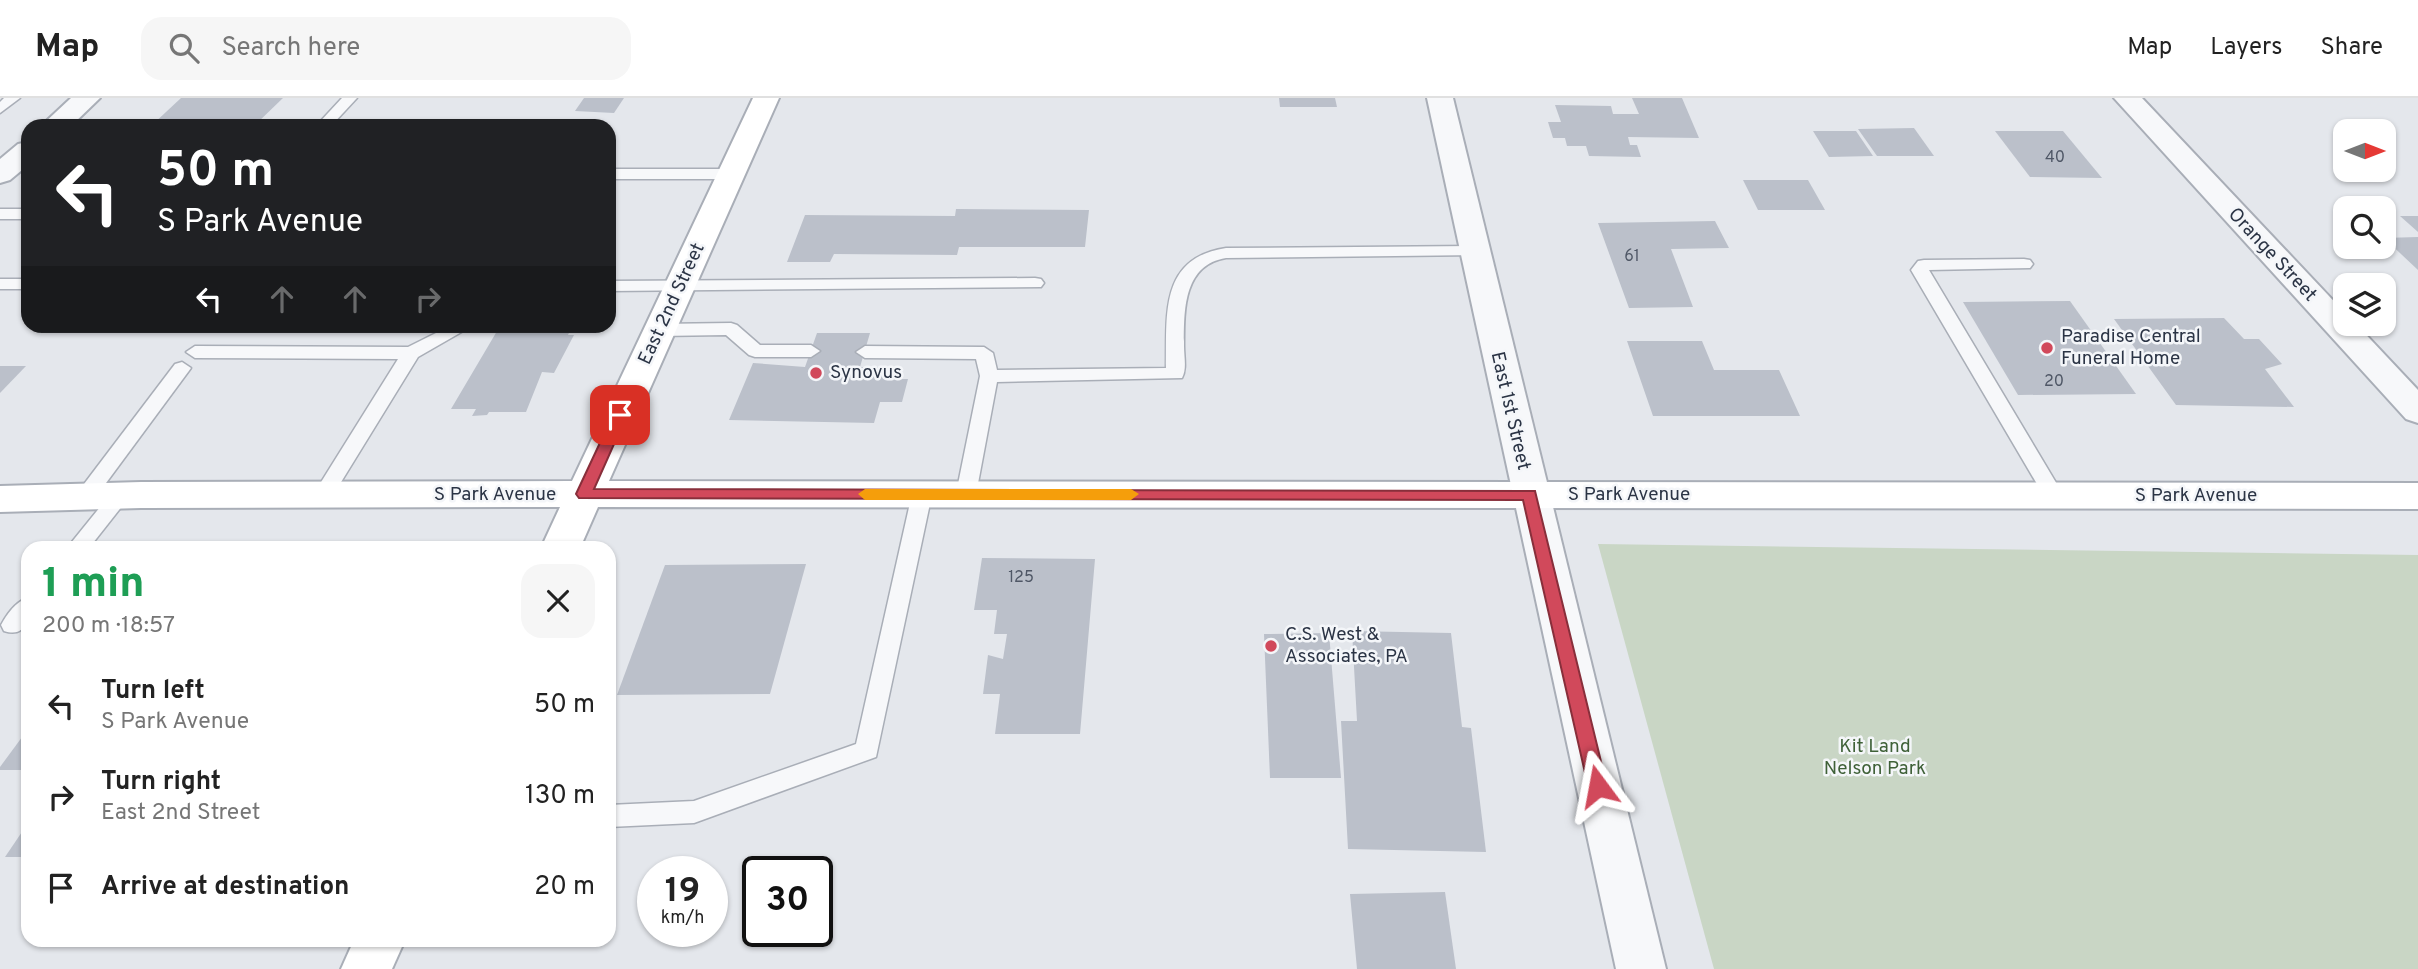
<!DOCTYPE html>
<html lang="en">
<head>
<meta charset="utf-8">
<style>
	body { margin:0; font-family:Overpass,sans-serif; background:#f6f6f6; color:#222; height:100vh; display:flex; flex-direction:column; font-size:26px; white-space:nowrap }
	* { box-sizing:border-box; margin:0 }
	p { font-size:23px; color:#767676 }
	.icon { flex:none; width:38px; height:38px; fill:none; stroke:currentColor; stroke-width:2; stroke-linecap:round; stroke-linejoin:round }
	.map { position:relative; flex:1; overflow:hidden }
	.panel { position:absolute; left:21px; top:443px; width:595px; height:406px; display:flex; flex-direction:column; background:#fff; border-radius:21px; box-shadow:0 2px 5px #0004 }
	.panel>* { flex:none }
	.banner { position:absolute; left:21px; top:21px; width:595px; height:214px; border-radius:21px; box-shadow:0 2px 5px #0004; background:#202124; color:#fff; overflow:hidden }
	.needle { width:46px; rotate:90deg }
	.controls { position:absolute; left:2333px; top:21px; display:grid; gap:14px }
	.controls a { display:grid; place-items:center; width:63px; height:63px; border-radius:14px; background:#fff; box-shadow:0 2px 5px #0004; font-size:35px }
	.speed { position:absolute; left:637px; top:758px; display:flex; gap:14px; font-size:35px; font-weight:700; text-align:center }
	.speed>* { display:grid; place-content:center; width:91px; height:91px; border-radius:50%; background:#fff; box-shadow:0 2px 5px #0004; line-height:1 }
	.speed small { font-size:18px; font-weight:400 }
	.speed .limit { border:4px solid #111; border-radius:10px; background:#fff; color:#111 }
	.pin { position:absolute; display:grid; place-items:center; width:60px; height:60px; color:#fff; margin:-30px; border-radius:14px; box-shadow:0 4px 10px #0006 }
	.me { position:absolute; width:77px; margin:-38px; rotate:347deg; stroke-linejoin:round; filter:drop-shadow(0 0 5px #0008) }
	.turn { display:flex; align-items:center; gap:24px; height:147px; padding:0 21px; font-size:32px }
	.turn .icon { width:91px; height:91px; stroke-width:2.5 }
	.turn b { display:block; font-size:49px; line-height:60px }
	.lanes { display:flex; align-items:center; height:66px; padding:0 21px; background:#0003; justify-content:center; gap:35px; direction:ltr }
	.lanes .off { opacity:.35 }
	.round { display:grid; place-items:center; flex:none; width:74px; height:74px; border-radius:21px; background:#f6f6f6 }
	.summary { display:flex; align-items:center; justify-content:space-between; height:119px; padding:0 21px }
	h1 { font-size:42px; font-weight:800; line-height:52px; color:#1e9e55 }
	ul { padding:0; list-style:none }
	li { display:flex; align-items:center; gap:21px; height:91px; padding:0 21px }
	li div { flex:1 }
	li b { display:block; font-size:26px }
	li em { font-style:normal }
	header { display:flex; align-items:center; gap:42px; box-sizing:border-box; height:98px; padding:0 35px; background:#fff; border-bottom:2px solid #e0e0e0 }
	header strong { font-size:33px }
	nav { display:flex; gap:38px; margin-inline-start:auto; font-size:24px }
	.search { width:490px; height:63px; background:#f6f6f6; display:flex; align-items:center; gap:18px; box-sizing:border-box; padding:0 24px; border-radius:21px; color:#767676; font-size:26px }
	.map>svg:first-child { display:block }
	.green { fill:#c9d6c5 }
	.building { fill:#bbc0ca }
	.lines { fill:none; stroke-linecap:round; stroke-linejoin:round }
	.lane-casing { stroke:#a9aeb7; stroke-width:3 }
	.street-casing { stroke:#a9aeb7; stroke-width:4 }
	.secondary-casing { stroke:#a9aeb7; stroke-width:4 }
	.lane { fill:#f7f8fa; fill-rule:evenodd }
	.street { fill:#f7f8fa; fill-rule:evenodd }
	.secondary { fill:#fff; fill-rule:evenodd }
	.route { fill:#d1495b; stroke:#882f3b; stroke-width:2 }
	.slow { fill:#f59e0b }
	.poi-dot { fill:#d1495b; stroke:#f4f6f9; stroke-width:2.5 }
	.labels { text-anchor:middle; dominant-baseline:central; stroke-width:5; stroke-linejoin:round; paint-order:stroke }
	.number-label { font-size:16px; fill:#4f5766 }
	.street-label { font-size:19px; fill:#2b3445; stroke:#f4f6f9 }
	.poi-label { font-size:19px; fill:#2b3445; stroke:#f4f6f9; text-anchor:start }
	.park-label { font-size:19px; fill:#3f6138; stroke:#f4f6f9 }
</style>
</head>
<body>
<header>
<strong>Map</strong>
<div class="search"><svg class="icon" aria-label="search" viewBox="0 0 24 24"><circle cx="10" cy="10" r="6"/><path d="M15 15l6 6"/></svg>Search here</div>
<nav><a>Map</a><a>Layers</a><a>Share</a></nav>
</header>
<div class="map">
<svg width="2418" height="871" viewBox="0 0 2418 871">
	<rect width="100%" height="100%" fill="#e4e7ec"/>
	<path class="green" d="M1598,446L2418,457V871H1714Z"/>
	<g class="building">
		<path d="M181,0H283L254,28H151Z"/>
		<path d="M584,0H624L614,15L575,13Z"/>
		<path d="M1279,0H1335L1337,9H1280Z"/>
		<path d="M1632,0H1682L1699,40L1628,39L1630,47H1637L1641,59L1589,58L1586,48H1567L1565,40H1553L1548,24H1561L1555,7L1611,8L1613,16H1639Z"/>
		<path d="M1914,30L1934,58H1877L1858,31Z"/>
		<path d="M1813,33H1856L1873,58L1829,59Z"/>
		<path d="M1995,33H2063L2102,80L2030,79Z"/>
		<path d="M1743,82H1808L1825,112H1758Z"/>
		<path d="M956,111L1089,112L1085,149H959L957,157L834,156L830,164H787L805,117L955,118Z"/>
		<path d="M2400,118H2418V134Z"/>
		<path d="M1715,123L1729,150L1671,151L1693,209L1629,210L1598,125Z"/>
		<path d="M2418,139V172L2384,140Z"/>
		<path d="M2070,203L2136,296L2018,297L1963,204Z"/>
		<path d="M2224,220L2244,241H2259L2282,266L2265,271L2294,309L2176,307L2114,221Z"/>
		<path d="M358,228H384L377,234L352,235Z"/>
		<path d="M500,228H572L568,237H574L554,275L542,274L526,314H489L487,317L472,318L476,311H451Z"/>
		<path d="M817,235H870L860,269H886L883,281H908L902,304H880L874,325L729,322L753,265L805,269Z"/>
		<path d="M1627,243H1702L1714,272H1779L1800,318H1653Z"/>
		<path d="M0,268H26L0,295Z"/>
		<path d="M982,460L1095,461L1080,636H995L1000,596H983L988,557L1003,561L1007,536H994L997,512H974Z"/>
		<path d="M806,466L770,596L617,597L665,467Z"/>
		<path d="M1352,533L1451,535L1462,629L1471,630L1486,754L1348,751L1341,623H1357Z"/>
		<path d="M1329,535L1341,680H1270L1264,536Z"/>
		<path d="M28,631V672H0V669Z"/>
		<path d="M28,725V759H5Z"/>
		<path d="M1445,794L1456,871H1357L1350,796Z"/>
	</g>
	<g class="lines">
		<defs>
			<g id="lane">
				<path d="M4,0H20L0,15V4Z"/>
				<path d="M342,0H357L331,28H316Z"/>
				<path d="M609,71H731L739,76L731,81H609Z"/>
				<rect x="0" y="111" width="28" height="10"/>
				<path d="M1473,148L1479,149L1481,153L1479,157L1226,160C1183,167 1184,213 1184,248C1184,259 1187,271 1182,280L997,284L976,396L966,403L956,396L980,278L976,261L865,260L856,254L865,248L984,249L993,255L997,272L1166,270C1167,217 1159,160 1226,150Z"/>
				<path d="M2024,161L2030,162L2033,166L2030,170L1929,172L2064,398L2061,403H2047L1911,172L1918,163L1924,162Z"/>
				<path d="M1035,180L1041,181L1044,185L1041,189L609,193V183Z"/>
				<rect x="0" y="181" width="28" height="10"/>
				<path d="M731,225L737,227L760,247H811L820,253L811,259H755L749,257L726,237L659,238L650,232L659,226Z"/>
				<path d="M450,228H472L418,259L330,402H316L313,397L398,261L195,260L186,254L195,248L408,249Z"/>
				<path d="M182,264L191,270L92,404H78L75,399L78,394L175,266Z"/>
				<path d="M922,389L932,396L876,659L694,725L609,729V707L694,703L856,646L912,396Z"/>
				<path d="M120,391L127,393L130,398L89,450H67L113,393Z"/>
				<path d="M28,500C28,517 28,541 4,533L1,527C7,516 16,503 28,500Z"/>
			</g>
			<g id="street">
				<path d="M71,0H100L71,28H41Z"/>
				<path d="M1427,0H1453L1666,871H1616Z"/>
				<path d="M2114,0H2142L2345,215V226H2356L2418,292V325L2406,321Z"/>
				<path d="M28,44V67L10,82L0,85V61L18,46Z"/>
			</g>
			<g id="secondary">
				<path d="M753,0H779L609,383L2418,385V411L598,409L580,450H541L560,409L141,410L0,414V388L141,384L572,383Z"/>
				<path d="M354,842H405L392,871H341Z"/>
			</g>
		</defs>
		<use href="#lane" class="lane-casing"/>
		<use href="#street" class="street-casing"/>
		<use href="#secondary" class="secondary-casing"/>
		<use href="#lane" class="lane"/>
		<use href="#street" class="street"/>
		<use href="#secondary" class="secondary"/>
	</g>
	<path class="route" d="M620,313L627,317L594,391L1535,393L1607,688L1604,693H1591L1588,688L1523,402L579,400L576,396L613,317Z"/>
	<path class="slow" d="M865,391H1131L1139,396L1131,402H865L858,396Z"/>
	<g class="poi-dot">
		<circle cx="2047" cy="250" r="7"/>
		<circle cx="816" cy="275" r="7"/>
		<circle cx="1271" cy="548" r="7"/>
	</g>
	<g class="labels">
		<g class="number-label">
			<text x="2055" y="60">40</text>
			<text x="1632" y="159">61</text>
			<text x="2054" y="284">20</text>
			<text x="1021" y="480">125</text>
		</g>
		<g class="street-label">
			<text transform="translate(2272 157) rotate(47)">Orange Street</text>
			<text transform="translate(672 206) rotate(-65)">East 2nd Street</text>
			<text transform="translate(1510 313) rotate(77)">East 1st Street</text>
			<text x="495" y="397">S Park Avenue</text>
			<text x="1629" y="397">S Park Avenue</text>
			<text x="2196" y="398">S Park Avenue</text>
		</g>
		<g class="poi-label">
			<text x="2061" y="239">Paradise Central<tspan x="2061" dy="22">Funeral Home</tspan></text>
			<text x="830" y="275">Synovus</text>
			<text x="1285" y="537">C.S. West &amp;<tspan x="1285" dy="22">Associates, PA</tspan></text>
		</g>
		<g class="park-label">
			<text x="1875" y="649">Kit Land<tspan x="1875" dy="22">Nelson Park</tspan></text>
		</g>
	</g>
</svg>
<div class="controls">
<a><svg class="needle" viewBox="-14 -14 28 28"><path d="M0-13l5 13h-10z" fill="#e53935"/><path d="M0 13l5-13h-10z" fill="#767676"/></svg></a>
<a><svg class="icon" aria-label="search" viewBox="0 0 24 24"><circle cx="10" cy="10" r="6"/><path d="M15 15l6 6"/></svg></a>
<a><svg class="icon" aria-label="layers" viewBox="0 0 24 24"><path d="M12 4l9 5-9 5-9-5zM3 14l9 5 9-5"/></svg></a>
</div>
<div class="speed"><div>19<small>km/h</small></div><div class="limit">30</div></div>
<div class="pin" style="left:620px;top:317px;background:#d93025"><svg class="icon" aria-label="arrive" viewBox="0 0 24 24"><path d="M6 21V4h12l-3 4 3 4H6"/></svg></div>
<svg class="me" style="left:1598px;top:688px" viewBox="-20 -20 40 40"><path d="M0-17L14 15 0 8-14 15z" fill="#d1495b" stroke="#fff" stroke-width="4"/></svg>
<div class="banner">
<div class="turn"><svg class="icon" aria-label="left" viewBox="0 0 24 24"><path d="M17 20v-9H6M10 6l-5 5 5 5"/></svg><div><b>50 m</b>S Park Avenue</div></div>
<div class="lanes"><svg class="icon" aria-label="left" viewBox="0 0 24 24"><path d="M17 20v-9H6M10 6l-5 5 5 5"/></svg><svg class="icon off" aria-label="ahead" viewBox="0 0 24 24"><path d="M12 20V5M6 11l6-6 6 6"/></svg><svg class="icon off" aria-label="ahead" viewBox="0 0 24 24"><path d="M12 20V5M6 11l6-6 6 6"/></svg><svg class="icon off" aria-label="right" viewBox="0 0 24 24"><path d="M7 20v-9h11M14 6l5 5-5 5"/></svg></div>
</div>
<section class="panel">
<div class="summary"><div><h1>1 min</h1><p>200 m · 18:57</p></div><a class="round"><svg class="icon" aria-label="close" viewBox="0 0 24 24"><path d="M6 6l12 12M18 6L6 18"/></svg></a></div>
<ul>
<li><svg class="icon" aria-label="left" viewBox="0 0 24 24"><path d="M17 20v-9H6M10 6l-5 5 5 5"/></svg><div><b>Turn left</b><p>S Park Avenue</p></div><em>50 m</em></li>
<li><svg class="icon" aria-label="right" viewBox="0 0 24 24"><path d="M7 20v-9h11M14 6l5 5-5 5"/></svg><div><b>Turn right</b><p>East 2nd Street</p></div><em>130 m</em></li>
<li><svg class="icon" aria-label="arrive" viewBox="0 0 24 24"><path d="M6 21V4h12l-3 4 3 4H6"/></svg><div><b>Arrive at destination</b></div><em>20 m</em></li>
</ul>
</section>
</div>
</body>
</html>
